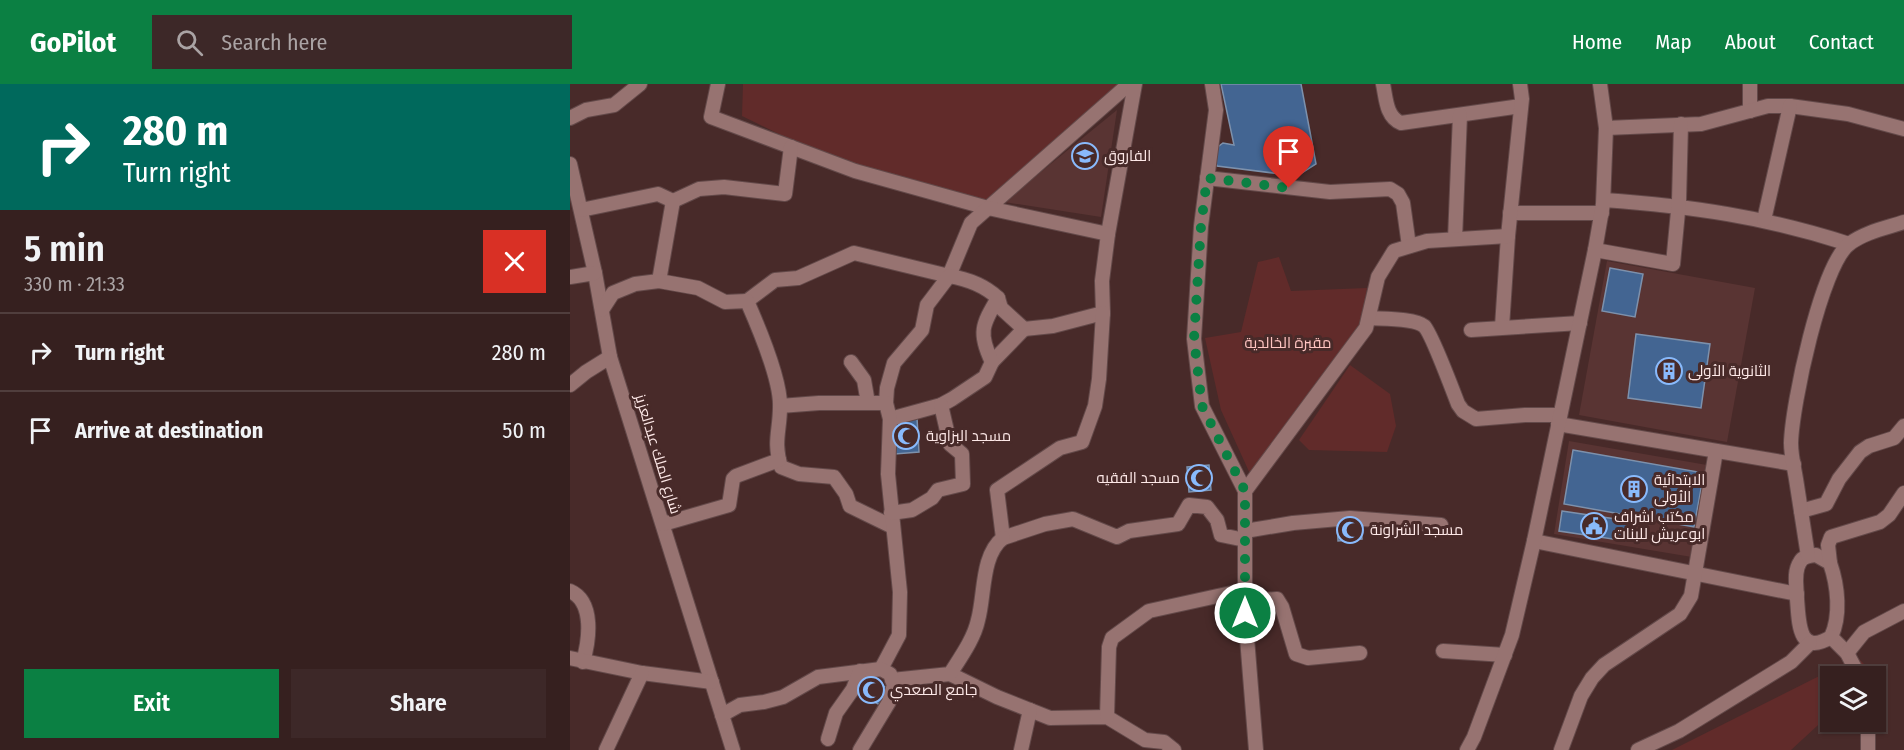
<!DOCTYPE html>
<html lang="en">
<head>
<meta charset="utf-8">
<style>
	body { margin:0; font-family:"Fira Sans Condensed",Cairo,sans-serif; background:#3d2828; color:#f1f3f6; height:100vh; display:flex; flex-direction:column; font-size:22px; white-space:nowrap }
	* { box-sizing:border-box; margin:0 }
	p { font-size:20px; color:#aaa3a4 }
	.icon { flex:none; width:33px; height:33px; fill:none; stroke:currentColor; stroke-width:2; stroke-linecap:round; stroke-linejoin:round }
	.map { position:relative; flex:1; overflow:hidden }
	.side { display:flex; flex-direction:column; background:#36201f; width:570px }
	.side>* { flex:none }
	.hud { background:#00695c; color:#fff; overflow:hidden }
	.buttons { position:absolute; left:1250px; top:582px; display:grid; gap:12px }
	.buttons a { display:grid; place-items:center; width:66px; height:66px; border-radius:0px; background:#36201f; box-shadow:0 2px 4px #0004,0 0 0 2px #503e3d; font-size:30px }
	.pin { position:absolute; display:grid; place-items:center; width:51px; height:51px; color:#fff; margin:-62px -26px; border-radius:50% 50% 50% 0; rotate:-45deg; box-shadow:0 0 6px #0007 }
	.pin .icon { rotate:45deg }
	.me { position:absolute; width:66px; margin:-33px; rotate:0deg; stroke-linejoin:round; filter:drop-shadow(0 0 4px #0008) }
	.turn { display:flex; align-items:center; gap:21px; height:126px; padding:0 24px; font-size:27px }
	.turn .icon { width:78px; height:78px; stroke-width:2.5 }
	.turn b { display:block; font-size:42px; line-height:51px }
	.round { display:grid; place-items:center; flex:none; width:63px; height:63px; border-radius:0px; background:#3d2828 }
	.overview { display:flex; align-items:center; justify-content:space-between; height:102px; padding:0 24px }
	h1 { font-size:36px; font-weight:600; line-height:45px }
	.button { display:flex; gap:12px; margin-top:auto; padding:12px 24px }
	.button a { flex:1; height:69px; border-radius:0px; background:#0b8043; color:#fff; font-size:24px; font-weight:600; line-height:69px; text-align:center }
	.button a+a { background:#3d2828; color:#f1f3f6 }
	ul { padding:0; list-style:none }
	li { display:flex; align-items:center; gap:18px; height:78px; padding:0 24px; border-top:2px solid #503e3d }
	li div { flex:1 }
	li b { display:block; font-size:22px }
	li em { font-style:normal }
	header { display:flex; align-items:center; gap:36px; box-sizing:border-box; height:84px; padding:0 30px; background:#0b8043; color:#fff }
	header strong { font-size:28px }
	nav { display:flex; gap:33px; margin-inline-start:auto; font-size:21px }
	.search { width:420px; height:54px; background:#3d2828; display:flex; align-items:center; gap:15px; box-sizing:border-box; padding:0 21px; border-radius:0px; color:#aaa3a4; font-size:22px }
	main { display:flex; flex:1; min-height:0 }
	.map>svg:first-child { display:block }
	.built { fill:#593433 }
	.green { fill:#612b2a }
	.building { fill:#436592; stroke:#7d91ac; stroke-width:1.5 }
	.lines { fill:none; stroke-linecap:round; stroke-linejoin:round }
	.minor-casing { stroke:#634949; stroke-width:16 }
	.minor { stroke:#977371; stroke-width:14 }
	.route { stroke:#0b8043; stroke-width:10; stroke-dasharray:0 18 }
	.labels { text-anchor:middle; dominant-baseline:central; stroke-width:6; stroke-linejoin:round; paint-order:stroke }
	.poi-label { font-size:15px; fill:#fde8e7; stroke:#482a29; text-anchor:start }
	.park-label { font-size:15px; fill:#ffc4c1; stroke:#482a29 }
	.street-label { font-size:15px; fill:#fde8e7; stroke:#482a29 }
</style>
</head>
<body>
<header>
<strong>GoPilot</strong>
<div class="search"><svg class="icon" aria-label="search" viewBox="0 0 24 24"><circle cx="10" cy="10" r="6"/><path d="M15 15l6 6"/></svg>Search here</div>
<nav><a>Home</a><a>Map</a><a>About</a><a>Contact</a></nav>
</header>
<main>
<section class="side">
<div class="hud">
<div class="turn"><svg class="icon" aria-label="right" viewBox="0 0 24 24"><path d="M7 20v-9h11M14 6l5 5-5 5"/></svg><div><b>280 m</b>Turn right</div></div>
</div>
<div class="overview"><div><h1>5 min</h1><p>330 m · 21:33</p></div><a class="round" style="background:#d93025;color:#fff"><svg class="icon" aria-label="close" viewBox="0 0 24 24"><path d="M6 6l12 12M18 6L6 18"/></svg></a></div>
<ul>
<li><svg class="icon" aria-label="right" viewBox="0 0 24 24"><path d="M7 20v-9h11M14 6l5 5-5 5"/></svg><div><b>Turn right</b></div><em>280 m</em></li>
<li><svg class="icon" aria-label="arrive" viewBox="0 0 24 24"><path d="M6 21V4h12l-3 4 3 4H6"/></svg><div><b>Arrive at destination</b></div><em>50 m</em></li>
</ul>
<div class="button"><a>Exit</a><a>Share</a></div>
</section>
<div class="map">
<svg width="1334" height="666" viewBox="0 0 1334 666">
	<rect width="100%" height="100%" fill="#482a29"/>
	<g class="built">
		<path d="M547,26L531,133L434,118Z"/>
		<path d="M1037,177L1185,204L1157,358L1009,331Z"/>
		<path d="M999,357L1137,381L1122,473L984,450Z"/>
	</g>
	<g class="green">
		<path d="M173,0H559L418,124L285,87L172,32Z"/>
		<path d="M709,173L721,207L797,204L791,243L681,392L651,326L635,254L671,248L688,178Z"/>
		<path d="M780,281L820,310L826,342L817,368L739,366L729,356Z"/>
		<path d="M1287,573L1303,589L1300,592H1260V630L1221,666H1102Z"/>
	</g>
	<g class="building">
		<path d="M651,0H731L746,80L727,92L647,82L644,74L645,65L653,59L664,61Z"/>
		<path d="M1040,184L1073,190L1065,233L1032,227Z"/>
		<path d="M1066,250L1140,260L1131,324L1058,314Z"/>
		<path d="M347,334L349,368L325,370L323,336Z"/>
		<path d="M1003,366L1134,389L1124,443L994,420Z"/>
		<path d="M639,381L641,406L619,408L617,383Z"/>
		<path d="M992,427L1059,437L1056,457L989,447Z"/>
		<path d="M791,436L792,455L768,457L767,437Z"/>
		<path d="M292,591L319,605L310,621L284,607Z"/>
	</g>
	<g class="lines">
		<defs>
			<g id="minor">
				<path d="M148,0L141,33L285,87L418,124L559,0"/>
				<path d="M642,0L646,26L631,142L624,255L632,322L675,407V529L686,666"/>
				<path d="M813,0C816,14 816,33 831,39L951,22"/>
				<path d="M1180,0V27"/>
				<path d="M0,34L16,26L44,21L70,0"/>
				<path d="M1036,44L1131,40L1198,22H1220L1278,30L1334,45"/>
				<path d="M0,80L25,189L40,273L163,666"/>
				<path d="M637,94L760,108L820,105L828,110L833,119L839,162"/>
				<path d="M1034,116C1120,122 1196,133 1279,160"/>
				<path d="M103,117L129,105L154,103L215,110L221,63"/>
				<path d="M11,126L88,110L103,117L89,197"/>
				<path d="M940,129H1032"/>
				<path d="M1194,136L1220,22"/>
				<path d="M538,150L565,0"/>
				<path d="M885,155L890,31"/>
				<path d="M1025,166L1103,180L1109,117L1111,40"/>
				<path d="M0,193L25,189"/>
				<path d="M177,217L205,196L228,194L284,169L379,192L401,139L418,124L538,150L532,197L533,229L483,242L454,245"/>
				<path d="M32,226L43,209L65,200L89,197L128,204L155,218L177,217C188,242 211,297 210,323C210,347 203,357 211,383L229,390L264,393L276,410L280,422L323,443"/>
				<path d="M533,229L529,295L525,322L512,358L490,364L427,406L433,454L475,440L503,435L547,453L559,447L608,440L619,421L637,423L647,436L651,451L675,456"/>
				<path d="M799,234C811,235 845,234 854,242C861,248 883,307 888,320L893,327L906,335L955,331H990"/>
				<path d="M932,243L938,152L952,15L950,0"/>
				<path d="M901,246L1010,239"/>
				<path d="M281,278L294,296L298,319"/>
				<path d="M422,278L454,245L431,224L428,214"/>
				<path d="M0,301L16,288L40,273"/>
				<path d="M316,319L317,304L324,279L352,246L357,221L379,192C398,195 414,201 428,214C412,241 408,249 422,278L415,293L382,315L371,321L320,335"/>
				<path d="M210,322L249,319H316L320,335L318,390L330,508L329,551L311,585"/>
				<path d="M988,340L1224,380"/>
				<path d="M675,407L796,244L808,193L824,167L857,157L938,152"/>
				<path d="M1231,427L1256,420L1269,395L1290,368L1299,362L1324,354L1334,342"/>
				<path d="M321,429L342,426L362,414L368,406L393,400L392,370L380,360L371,321"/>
				<path d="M93,440L159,421L163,395L166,392L209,376"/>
				<path d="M675,447L723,439L780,434L871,441"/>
				<path d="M964,457L1227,510"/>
				<path d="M1246,471L1260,479C1268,502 1271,532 1261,553C1228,573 1229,538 1227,515C1227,504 1223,488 1230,478C1233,472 1240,472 1246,471Z"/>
				<path d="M1238,472C1234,446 1230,421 1226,395C1224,383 1221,371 1221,359C1222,321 1251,182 1279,160C1295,148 1316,144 1334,138"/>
				<path d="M1260,479L1258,461L1261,453L1310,438L1319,431L1334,409"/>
				<path d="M0,507C25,518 19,557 13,578"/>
				<path d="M675,517L707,515L712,523L726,570L738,574L790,569"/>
				<path d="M1261,553L1277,569L1289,592"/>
				<path d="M873,567L935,571"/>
				<path d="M1277,569L1294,548L1334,527"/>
				<path d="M0,574L72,589L142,598"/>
				<path d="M380,590L427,613L480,634L537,633L575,656L594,658L604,666"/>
				<path d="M322,596L380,590C390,574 404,555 408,536C415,511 411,471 433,454"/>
				<path d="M152,631L170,621L194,618L213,613L248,593L311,585L320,590L324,601L319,618L290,666"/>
				<path d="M537,633L539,563L542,554L579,527L675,506"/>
				<path d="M258,655L266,629L283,605L290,587"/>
				<path d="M36,666L72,589"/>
				<path d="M451,666L460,626"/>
				<path d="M897,666L904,653L942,551L964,457L1025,166L1033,120L1036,44L1030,0"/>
				<path d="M991,666L1011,612L1022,594L1034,581L1110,530L1121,512L1146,367"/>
				<path d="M1068,666L1109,647L1221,578L1240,559"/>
				<path d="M1298,666V638"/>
			</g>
		</defs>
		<use href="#minor" class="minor-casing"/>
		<use href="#minor" class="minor"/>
	</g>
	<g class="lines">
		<path class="route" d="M675,529V407L632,322L624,255L631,142L637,94L719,104"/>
	</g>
	<defs>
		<symbol id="school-ring" viewBox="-11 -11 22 22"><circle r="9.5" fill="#482a29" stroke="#89bafc" stroke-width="1.5"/><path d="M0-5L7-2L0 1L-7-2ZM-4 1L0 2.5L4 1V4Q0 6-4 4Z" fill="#89bafc"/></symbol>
		<symbol id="building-ring" viewBox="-11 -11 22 22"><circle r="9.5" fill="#482a29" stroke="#89bafc" stroke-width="1.5"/><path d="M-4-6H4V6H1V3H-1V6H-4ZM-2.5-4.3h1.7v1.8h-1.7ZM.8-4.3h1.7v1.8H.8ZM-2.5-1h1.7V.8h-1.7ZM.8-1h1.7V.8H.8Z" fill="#89bafc"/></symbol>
		<symbol id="mosque-ring" viewBox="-11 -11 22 22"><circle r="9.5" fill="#482a29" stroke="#89bafc" stroke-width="1.5"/><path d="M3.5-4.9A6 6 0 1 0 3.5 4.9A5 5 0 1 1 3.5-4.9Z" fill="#89bafc"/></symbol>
		<symbol id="civic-ring" viewBox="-11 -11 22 22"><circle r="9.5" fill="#482a29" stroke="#89bafc" stroke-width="1.5"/><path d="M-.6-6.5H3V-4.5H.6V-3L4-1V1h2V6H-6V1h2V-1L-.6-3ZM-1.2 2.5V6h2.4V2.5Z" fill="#89bafc"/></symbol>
	</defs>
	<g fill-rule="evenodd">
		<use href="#school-ring" x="500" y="57" width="30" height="30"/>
		<use href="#building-ring" x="1084" y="272" width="30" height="30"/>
		<use href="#mosque-ring" x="321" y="337" width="30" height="30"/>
		<use href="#mosque-ring" x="614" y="379" width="30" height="30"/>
		<use href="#building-ring" x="1049" y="390" width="30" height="30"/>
		<use href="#civic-ring" x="1009" y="427" width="30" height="30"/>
		<use href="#mosque-ring" x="765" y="431" width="30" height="30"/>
		<use href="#mosque-ring" x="286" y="591" width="30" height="30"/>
	</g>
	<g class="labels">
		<g class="poi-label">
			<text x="534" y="72">الفاروق</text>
			<text x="1118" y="287">الثانوية الأولى</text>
			<text x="356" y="352">مسجد البزاوية</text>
			<text x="610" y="394" text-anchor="end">مسجد الفقيه</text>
			<text x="1084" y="396">الابتدائية<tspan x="1084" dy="17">الأولى</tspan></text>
			<text x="1044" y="433">مكتب اشراف<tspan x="1044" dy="17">ابوعريش للبنات</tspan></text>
			<text x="800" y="446">مسجد الشراونة</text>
			<text x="320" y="606">جامع الصعدي</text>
		</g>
		<g class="park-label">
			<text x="718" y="259">مقبرة الخالدية</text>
		</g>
		<g class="street-label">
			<text transform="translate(88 370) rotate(73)">شارع الملك عبدالعزيز</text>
		</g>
	</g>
</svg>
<div class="buttons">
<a><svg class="icon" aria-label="layers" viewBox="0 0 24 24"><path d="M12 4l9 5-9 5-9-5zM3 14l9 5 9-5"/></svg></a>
</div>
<div class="pin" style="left:719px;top:104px;background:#d93025"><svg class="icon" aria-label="arrive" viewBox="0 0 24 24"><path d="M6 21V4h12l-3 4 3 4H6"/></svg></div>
<svg class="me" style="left:675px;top:529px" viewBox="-20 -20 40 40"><circle r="17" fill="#0b8043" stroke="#fff" stroke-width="3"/><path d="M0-11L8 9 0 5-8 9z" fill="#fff"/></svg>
</div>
</main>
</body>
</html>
